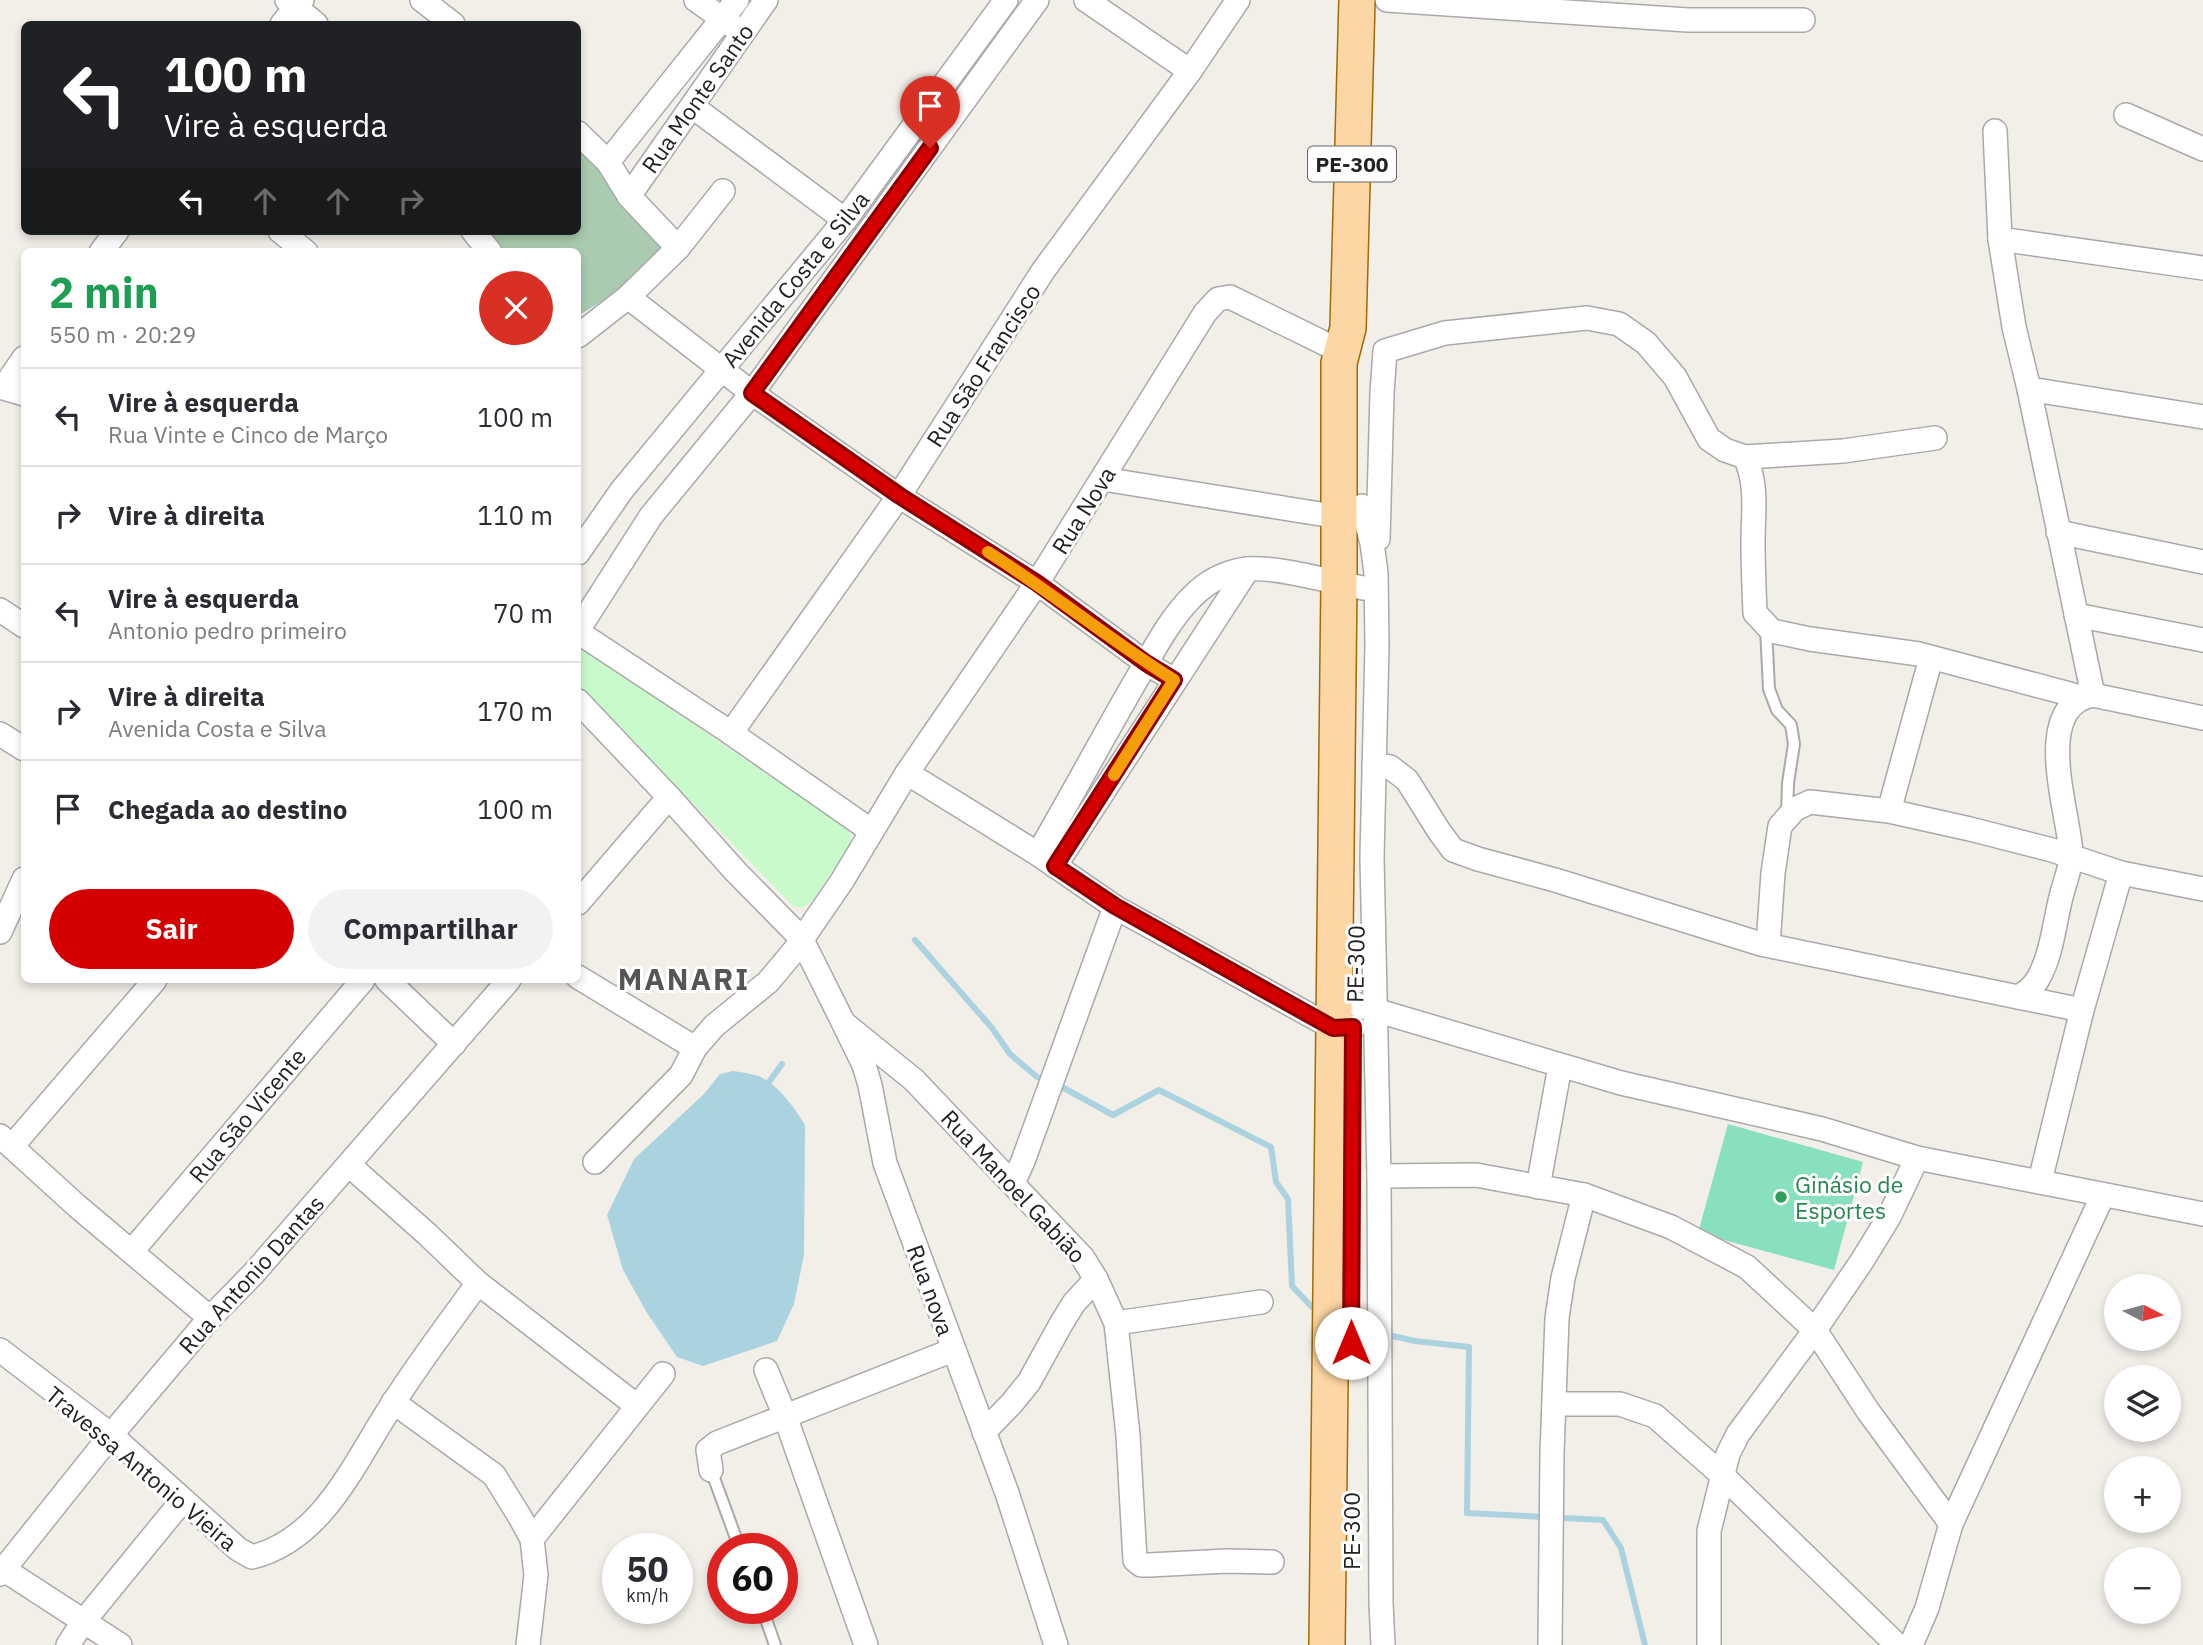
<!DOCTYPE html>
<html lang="pt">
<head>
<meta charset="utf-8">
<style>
	body { margin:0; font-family:"IBM Plex Sans",sans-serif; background:#f2f2f3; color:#2b2b33; height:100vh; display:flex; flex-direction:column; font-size:26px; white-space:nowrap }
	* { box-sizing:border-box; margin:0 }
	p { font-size:23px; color:#7c7c81 }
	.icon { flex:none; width:38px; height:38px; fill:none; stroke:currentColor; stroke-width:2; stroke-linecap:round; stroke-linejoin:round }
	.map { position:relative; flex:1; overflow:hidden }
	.panel { position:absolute; left:21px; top:248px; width:560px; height:735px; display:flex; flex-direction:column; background:#fff; border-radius:10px; box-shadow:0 4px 10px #0003 }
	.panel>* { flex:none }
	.hud { position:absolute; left:21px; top:21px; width:560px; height:214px; border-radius:10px; box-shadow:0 4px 10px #0003; background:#202124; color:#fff; overflow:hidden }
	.needle { width:46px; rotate:96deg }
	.controls { position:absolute; left:2104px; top:1274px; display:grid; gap:14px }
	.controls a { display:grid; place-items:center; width:77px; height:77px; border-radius:50%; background:#fff; box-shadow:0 4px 10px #0003; font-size:35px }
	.speed { position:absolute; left:602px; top:1533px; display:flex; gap:14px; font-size:35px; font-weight:700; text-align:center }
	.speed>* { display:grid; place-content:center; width:91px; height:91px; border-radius:50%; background:#fff; box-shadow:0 4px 10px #0003; line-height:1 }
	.speed small { font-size:18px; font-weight:400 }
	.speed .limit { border:10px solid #d22; background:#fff; color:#111 }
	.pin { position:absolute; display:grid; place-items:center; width:60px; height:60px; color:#fff; margin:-72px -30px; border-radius:50% 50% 50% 0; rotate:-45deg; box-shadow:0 0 7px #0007 }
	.pin .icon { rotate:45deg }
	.me { position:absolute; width:77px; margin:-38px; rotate:0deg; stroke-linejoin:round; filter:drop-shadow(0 0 5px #0008) }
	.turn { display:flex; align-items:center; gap:24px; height:147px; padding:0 28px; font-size:32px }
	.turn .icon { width:91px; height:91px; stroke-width:2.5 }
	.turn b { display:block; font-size:49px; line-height:60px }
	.lanes { display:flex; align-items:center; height:66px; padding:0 28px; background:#0003; justify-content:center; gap:35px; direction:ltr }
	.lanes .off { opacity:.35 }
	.round { display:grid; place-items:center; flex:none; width:74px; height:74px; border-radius:37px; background:#f2f2f3 }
	.overview { display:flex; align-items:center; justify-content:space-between; height:119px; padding:0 28px }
	h1 { font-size:42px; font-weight:800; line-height:52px; color:#1e9e55 }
	.action { display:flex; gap:14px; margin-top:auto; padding:14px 28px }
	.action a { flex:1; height:80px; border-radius:42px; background:#d40000; color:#fff; font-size:28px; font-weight:800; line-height:80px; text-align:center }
	.action a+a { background:#f2f2f3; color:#2b2b33 }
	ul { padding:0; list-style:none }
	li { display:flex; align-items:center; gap:21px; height:98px; padding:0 28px; border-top:2px solid #e1e1e2 }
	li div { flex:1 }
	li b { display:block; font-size:26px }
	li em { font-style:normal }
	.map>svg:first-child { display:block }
	.cemetery { fill:#aacbaf }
	.park { fill:#c8facc }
	.pitch { fill:#88e0be }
	.water { fill:#aad3df }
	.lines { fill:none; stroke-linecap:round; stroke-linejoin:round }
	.stream { stroke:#aad3df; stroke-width:6 }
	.service-casing { stroke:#a9a9a9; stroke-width:14 }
	.minor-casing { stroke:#a9a9a9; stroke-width:26 }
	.primary-casing { stroke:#a06b00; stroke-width:38 }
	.service { stroke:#fff; stroke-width:10 }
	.minor { stroke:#fff; stroke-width:23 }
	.primary { stroke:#fcd6a4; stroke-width:35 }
	.route-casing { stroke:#8a0000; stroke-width:18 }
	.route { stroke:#d40000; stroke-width:12 }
	.slow { stroke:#f59e0b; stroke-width:12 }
	.leisure-dot { fill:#2e9e5b; stroke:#fff; stroke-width:2.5 }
	.labels { text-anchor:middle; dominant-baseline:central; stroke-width:6; stroke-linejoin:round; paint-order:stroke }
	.shield { fill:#fff; stroke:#646464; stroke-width:2 }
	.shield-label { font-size:21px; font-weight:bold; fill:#222 }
	.street-label { font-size:23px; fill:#222; stroke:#fff }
	.leisure-label { font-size:23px; fill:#27864d; stroke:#fff; text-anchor:start }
	.district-label { font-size:30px; font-weight:bold; letter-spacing:2px; fill:#555; stroke:#fff }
</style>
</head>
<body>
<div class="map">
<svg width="2203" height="1645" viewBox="0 0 2203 1645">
	<rect width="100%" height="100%" fill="#f2efe9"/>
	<path class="cemetery" d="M578,143L664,249L615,293L578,316V252H503L486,231H578Z"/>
	<path class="park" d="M583,649L846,828L851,836L849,847L811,902L801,908L793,906L578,685V650Z"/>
	<path class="pitch" d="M1728,1124L1863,1162L1834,1270L1698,1233Z"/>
	<path class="water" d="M733,1071C740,1072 748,1073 755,1075C775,1080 795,1108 805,1125L804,1255L794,1304L777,1341L703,1366L677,1357L647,1313L623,1270L607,1215L634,1159L704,1094L720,1074Z"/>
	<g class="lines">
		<g class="stream">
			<path d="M915,940L992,1028L1010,1054L1037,1077"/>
			<path d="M769,1082L782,1064"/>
			<path d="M1062,1087L1113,1115L1159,1090L1271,1147L1276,1182L1288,1199L1292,1286L1312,1307L1318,1309"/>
			<path d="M1342,1318L1374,1330"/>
			<path d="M1384,1334L1415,1341L1469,1347L1467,1513L1603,1520L1621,1548L1645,1645"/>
		</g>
		<defs>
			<g id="service">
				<path d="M1766,628L1769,689L1777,710L1791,725L1794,744L1788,783L1787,814"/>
				<path d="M711,1470L740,1549"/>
				<path d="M762,1608L775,1645"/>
			</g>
			<g id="minor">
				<path d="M287,0L316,24"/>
				<path d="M422,0L453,24"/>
				<path d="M696,0L734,27"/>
				<path d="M1086,0L1190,71"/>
				<path d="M1387,0L1688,20H1803"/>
				<path d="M282,24L302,0"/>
				<path d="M693,107L845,220"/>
				<path d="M2126,115L2203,149"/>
				<path d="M1995,131L2000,239L2014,327L2029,389L2093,695"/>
				<path d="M578,133L608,162L629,196L678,248"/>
				<path d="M608,162L737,0"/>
				<path d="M629,196L766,0"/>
				<path d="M280,231L306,252"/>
				<path d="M473,231L490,252"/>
				<path d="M2000,239L2203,268"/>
				<path d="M101,252L117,231"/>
				<path d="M628,297L752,393L899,496L1037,583L1146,663L1174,680"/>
				<path d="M578,336L628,297L678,248L723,191"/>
				<path d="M0,387L24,394"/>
				<path d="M4,387L24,358"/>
				<path d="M2029,389L2203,417"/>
				<path d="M1745,457C1758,485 1753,511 1753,542C1753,566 1754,589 1755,613L1772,631L1810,639L1919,654L2081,697"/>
				<path d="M1103,479L1339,517"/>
				<path d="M1362,506L1372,543L1376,573L1377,646L1372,858L1379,1176L1381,1603L1383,1645"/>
				<path d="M2058,532L2203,562"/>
				<path d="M1378,539L1382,393L1385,351L1445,333L1587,318L1619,324L1646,343L1675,377L1709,439L1725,450L1745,457L1843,451L1935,438"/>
				<path d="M578,553L622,490L845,220L1006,0"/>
				<path d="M0,610L24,626"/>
				<path d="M2076,615L2203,640"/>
				<path d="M578,630L651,516L752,393L1037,0"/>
				<path d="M578,632L731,733L870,830"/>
				<path d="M578,701L669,797L736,872L801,938L844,1024L864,1065L870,1085L885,1163L1007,1493L1056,1645"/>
				<path d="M731,733L899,496L1043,271L1190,71L1238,0"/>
				<path d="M0,734L24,749"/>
				<path d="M1374,765L1390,767L1407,780L1439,831L1453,850L1478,859L1555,880L1761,944L2018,997C2026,993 2033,987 2038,979C2052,954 2054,925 2061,897C2064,884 2071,868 2071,855C2070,814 2030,707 2093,695L2203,718"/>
				<path d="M907,773L1038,854L1115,907L1333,1028L1354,1027"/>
				<path d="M1889,811L1931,658"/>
				<path d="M1038,854C1071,797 1102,739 1135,682C1152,654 1168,621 1191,598C1206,582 1225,572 1247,569C1275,566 1333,582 1363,588"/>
				<path d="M1055,866L1248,569"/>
				<path d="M578,903L669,797"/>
				<path d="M0,932L24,879"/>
				<path d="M1768,945L1773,873L1780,826L1795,809L1810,802L1889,811L1970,829L2052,850L2121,873L2203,889"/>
				<path d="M578,977L695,1048L714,1026L768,982L794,951L842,881L907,773L1037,583L1205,313L1218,299L1230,297L1340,351"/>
				<path d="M387,980L454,1044"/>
				<path d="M2018,997L2082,1010"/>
				<path d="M1355,1004L1621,1083L1822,1129L1917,1158L2203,1214"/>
				<path d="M846,1025L914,1080L1083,1258L1096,1279L1116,1323L1128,1435L1135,1560L1141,1565H1149L1227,1561L1272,1562"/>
				<path d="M0,1136L77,1206L210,1318"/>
				<path d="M13,1145L155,980"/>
				<path d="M595,1162L681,1075L695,1048"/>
				<path d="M349,1165L427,1234L478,1283L637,1406"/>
				<path d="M1379,1176L1476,1175L1584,1195L1671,1227L1747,1267L1815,1330L1868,1411L1951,1524"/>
				<path d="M2040,1181L2082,1010L2121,873"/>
				<path d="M1013,1183L1023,1161L1115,907"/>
				<path d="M1538,1187L1560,1066"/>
				<path d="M132,1251L363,980"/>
				<path d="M1116,1323L1261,1302"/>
				<path d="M0,1350L111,1435L238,1549L252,1557C325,1539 356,1458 394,1402C420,1361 450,1322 478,1283"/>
				<path d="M766,1370L785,1416L866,1645"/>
				<path d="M393,1402L494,1475L520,1517L532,1539L536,1575L528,1645"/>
				<path d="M1555,1404H1620L1655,1416L1721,1474L1897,1645"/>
				<path d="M984,1432L1012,1403L1029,1382L1061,1324L1074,1303L1096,1279"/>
				<path d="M711,1470L708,1450L717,1443L953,1350"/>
				<path d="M532,1539L663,1374"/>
				<path d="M3,1569L120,1645"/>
				<path d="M0,1574L111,1435L210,1318L254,1273L509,980"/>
				<path d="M68,1645L83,1622L182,1501"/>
				<path d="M1550,1645L1552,1453L1557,1318L1563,1278L1584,1195"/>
				<path d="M1709,1645V1531L1728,1454L1738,1434L1815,1330L1862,1261L1889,1217L1917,1158"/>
				<path d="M1911,1645L1927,1608L1951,1524L2103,1195"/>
			</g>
			<path id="primary" d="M1327,1645L1339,583V363L1348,328L1357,0"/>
		</defs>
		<use href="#service" class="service-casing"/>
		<use href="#minor" class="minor-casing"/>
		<use href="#primary" class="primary-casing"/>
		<use href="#service" class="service"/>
		<use href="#minor" class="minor"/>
		<use href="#primary" class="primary"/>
	</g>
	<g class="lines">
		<defs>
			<path id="route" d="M930,148L752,393L900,496L1037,583L1146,663L1174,680L1055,866L1115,906L1333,1028L1353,1027L1351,1343"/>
		</defs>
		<use href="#route" class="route-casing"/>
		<use href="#route" class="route"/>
		<path class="slow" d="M988,552C1051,592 1110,640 1174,680L1114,775"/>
	</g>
	<circle class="leisure-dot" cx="1781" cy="1197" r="7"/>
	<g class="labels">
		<rect class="shield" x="1308" y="146.5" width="88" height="35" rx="5"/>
		<g class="shield-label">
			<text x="1352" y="164">PE-300</text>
		</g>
		<g class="street-label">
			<text transform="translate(697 98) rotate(-55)">Rua Monte Santo</text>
			<text transform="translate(795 279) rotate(-51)">Avenida Costa e Silva</text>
			<text transform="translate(983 365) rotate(-57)">Rua São Francisco</text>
			<text transform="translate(1083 510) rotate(-58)">Rua Nova</text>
			<text transform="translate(1355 964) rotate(-89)">PE-300</text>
			<text transform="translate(247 1115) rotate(-50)">Rua São Vicente</text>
			<text transform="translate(1014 1186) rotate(47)">Rua Manoel Gabião</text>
			<text transform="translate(251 1274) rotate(-48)">Rua Antonio Dantas</text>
			<text transform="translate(931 1290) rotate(70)">Rua nova</text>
			<text transform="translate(142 1468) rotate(40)">Travessa Antonio Vieira</text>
			<text transform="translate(1351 1531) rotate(-90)">PE-300</text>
		</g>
		<g class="leisure-label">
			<text x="1795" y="1184">Ginásio de<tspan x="1795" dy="26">Esportes</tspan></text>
		</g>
		<g class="district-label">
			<text x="684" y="978">MANARI</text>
		</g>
	</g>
</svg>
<div class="controls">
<a><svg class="needle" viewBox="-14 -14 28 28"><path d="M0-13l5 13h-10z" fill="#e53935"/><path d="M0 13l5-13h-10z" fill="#7c7c81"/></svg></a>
<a><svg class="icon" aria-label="layers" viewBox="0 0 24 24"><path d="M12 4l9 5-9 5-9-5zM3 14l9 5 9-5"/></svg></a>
<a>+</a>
<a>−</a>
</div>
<div class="speed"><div>50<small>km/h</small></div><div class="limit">60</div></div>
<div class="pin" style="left:930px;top:148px;background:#d93025"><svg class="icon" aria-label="arrive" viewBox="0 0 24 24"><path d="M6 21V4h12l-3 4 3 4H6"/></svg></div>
<svg class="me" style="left:1351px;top:1343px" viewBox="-20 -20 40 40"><circle r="19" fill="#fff"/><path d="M0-13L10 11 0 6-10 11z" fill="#d40000"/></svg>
<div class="hud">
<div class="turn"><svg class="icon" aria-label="left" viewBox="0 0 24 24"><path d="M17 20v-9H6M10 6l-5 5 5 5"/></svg><div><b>100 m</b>Vire à esquerda</div></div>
<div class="lanes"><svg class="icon" aria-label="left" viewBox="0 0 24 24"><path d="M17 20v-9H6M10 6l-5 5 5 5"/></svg><svg class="icon off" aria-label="ahead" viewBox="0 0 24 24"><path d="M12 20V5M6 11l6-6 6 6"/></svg><svg class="icon off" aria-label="ahead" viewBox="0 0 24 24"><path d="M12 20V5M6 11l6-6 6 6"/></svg><svg class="icon off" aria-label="right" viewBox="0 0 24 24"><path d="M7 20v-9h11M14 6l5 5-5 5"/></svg></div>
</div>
<section class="panel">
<div class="overview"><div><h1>2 min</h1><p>550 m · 20:29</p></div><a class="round" style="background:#d93025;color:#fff"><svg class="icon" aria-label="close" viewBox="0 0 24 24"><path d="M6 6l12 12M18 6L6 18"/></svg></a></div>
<ul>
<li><svg class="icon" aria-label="left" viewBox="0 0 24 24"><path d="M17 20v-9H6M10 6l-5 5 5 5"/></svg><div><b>Vire à esquerda</b><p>Rua Vinte e Cinco de Março</p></div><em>100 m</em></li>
<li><svg class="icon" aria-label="right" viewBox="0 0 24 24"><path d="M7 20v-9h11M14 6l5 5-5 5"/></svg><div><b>Vire à direita</b></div><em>110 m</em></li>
<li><svg class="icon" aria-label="left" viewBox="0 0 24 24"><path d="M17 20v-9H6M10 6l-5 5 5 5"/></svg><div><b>Vire à esquerda</b><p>Antonio pedro primeiro</p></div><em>70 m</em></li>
<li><svg class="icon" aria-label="right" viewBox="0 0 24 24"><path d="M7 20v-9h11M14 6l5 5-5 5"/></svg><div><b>Vire à direita</b><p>Avenida Costa e Silva</p></div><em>170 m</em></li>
<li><svg class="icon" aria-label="arrive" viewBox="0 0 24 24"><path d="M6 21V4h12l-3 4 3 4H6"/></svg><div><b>Chegada ao destino</b></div><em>100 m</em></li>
</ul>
<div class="action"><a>Sair</a><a>Compartilhar</a></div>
</section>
</div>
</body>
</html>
